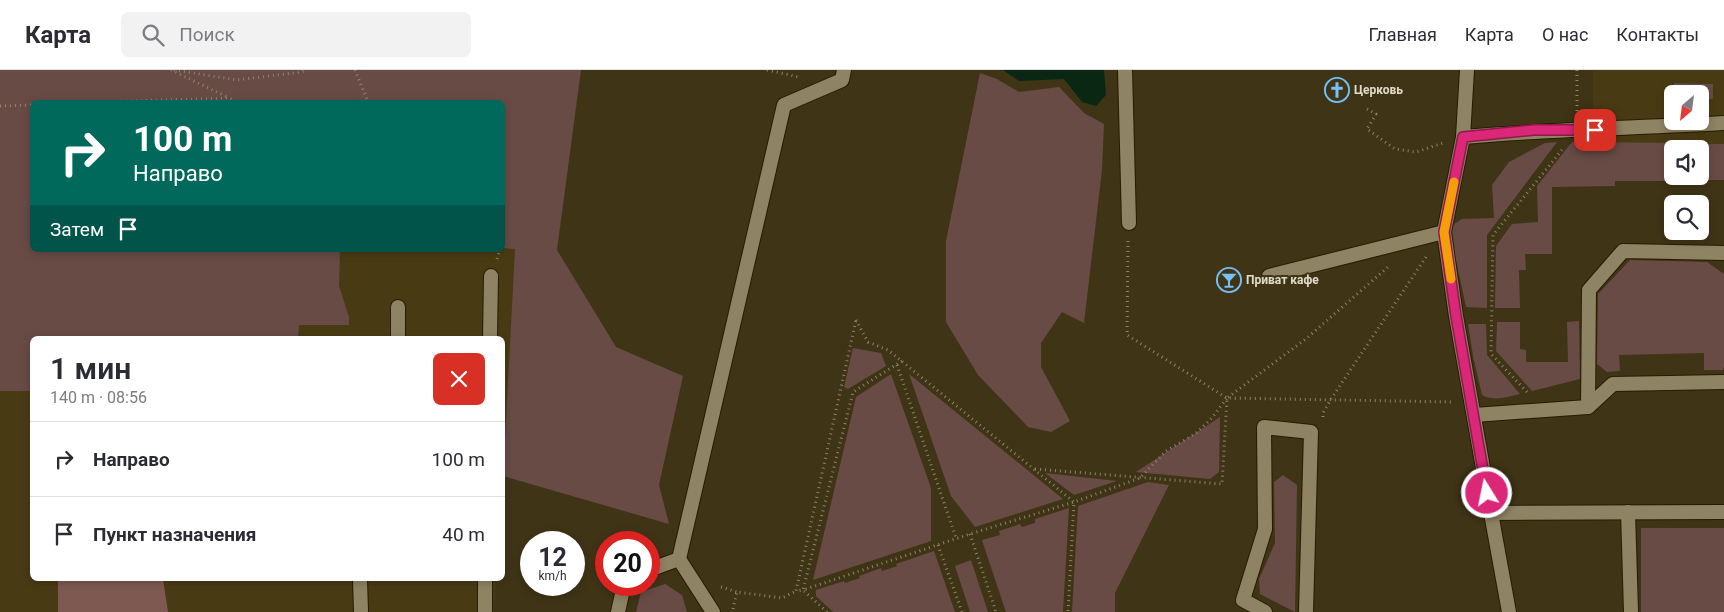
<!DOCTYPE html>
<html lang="ru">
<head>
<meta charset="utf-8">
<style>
	body { margin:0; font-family:Roboto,sans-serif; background:#f2f2f3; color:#2b2b33; height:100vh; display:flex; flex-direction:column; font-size:19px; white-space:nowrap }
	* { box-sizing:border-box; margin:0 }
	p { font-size:16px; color:#7c7c81 }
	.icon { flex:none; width:28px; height:28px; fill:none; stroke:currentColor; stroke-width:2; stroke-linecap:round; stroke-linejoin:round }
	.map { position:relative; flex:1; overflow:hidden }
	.drawer { position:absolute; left:30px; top:266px; width:475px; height:245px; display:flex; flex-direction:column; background:#fff; border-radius:8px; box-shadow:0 2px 8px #0003 }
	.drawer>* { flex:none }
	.banner { position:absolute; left:30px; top:30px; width:475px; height:152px; border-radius:8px; box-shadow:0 2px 8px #0003; background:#00695c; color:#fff; overflow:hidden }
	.needle { width:32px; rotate:208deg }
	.tools { position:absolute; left:1664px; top:15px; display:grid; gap:10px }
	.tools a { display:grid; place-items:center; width:45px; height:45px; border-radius:8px; background:#fff; box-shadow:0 2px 8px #0003; font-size:25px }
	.speed { position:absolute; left:520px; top:461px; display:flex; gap:10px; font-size:25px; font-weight:700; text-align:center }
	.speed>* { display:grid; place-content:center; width:65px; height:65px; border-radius:50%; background:#fff; box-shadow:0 2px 8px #0003; line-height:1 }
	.speed small { font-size:12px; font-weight:400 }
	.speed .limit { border:8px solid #d22; background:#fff; color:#111 }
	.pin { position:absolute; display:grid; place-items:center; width:42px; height:42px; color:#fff; margin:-21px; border-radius:10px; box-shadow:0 2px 8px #0006 }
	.me { position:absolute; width:55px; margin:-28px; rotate:350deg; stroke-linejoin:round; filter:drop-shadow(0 0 4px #0008) }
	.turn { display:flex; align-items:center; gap:18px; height:105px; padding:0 20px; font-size:22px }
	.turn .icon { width:65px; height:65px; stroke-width:2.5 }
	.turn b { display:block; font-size:35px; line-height:42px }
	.then { display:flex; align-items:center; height:48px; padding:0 20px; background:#0003; gap:10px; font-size:19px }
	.round { display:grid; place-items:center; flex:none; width:52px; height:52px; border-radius:8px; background:#f2f2f3 }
	.summary { display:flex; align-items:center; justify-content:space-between; height:85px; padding:0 20px }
	h1 { font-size:30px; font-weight:600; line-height:38px }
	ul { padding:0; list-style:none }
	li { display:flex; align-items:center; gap:15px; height:75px; padding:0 20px; border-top:1px solid #e1e1e2 }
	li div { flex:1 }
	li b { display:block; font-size:19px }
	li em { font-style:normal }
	header { display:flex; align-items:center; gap:30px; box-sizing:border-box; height:70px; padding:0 25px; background:#fff; border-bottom:1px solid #e1e1e2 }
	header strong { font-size:24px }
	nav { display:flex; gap:28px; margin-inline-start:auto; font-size:18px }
	.search { width:350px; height:45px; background:#f2f2f3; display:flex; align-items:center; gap:12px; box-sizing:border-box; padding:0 18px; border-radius:8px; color:#7c7c81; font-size:19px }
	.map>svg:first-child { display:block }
	.built { fill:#483b14; fill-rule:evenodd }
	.green { fill:#684b45 }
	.forest { fill:#7e5952 }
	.water { fill:#0a2713 }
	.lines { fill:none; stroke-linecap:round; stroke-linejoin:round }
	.service-casing { stroke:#261c00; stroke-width:16 }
	.path { stroke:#8d846d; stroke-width:3; stroke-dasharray:1 4; stroke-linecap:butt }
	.service { stroke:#8e8362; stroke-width:14 }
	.route-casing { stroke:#8e194d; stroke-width:12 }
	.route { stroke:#db2777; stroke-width:9 }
	.slow { stroke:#f59e0b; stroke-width:9 }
	.labels { text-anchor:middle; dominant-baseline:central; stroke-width:4; stroke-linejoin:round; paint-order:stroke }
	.poi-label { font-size:12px; font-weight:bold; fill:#e1dbca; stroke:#3f3416; text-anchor:start }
</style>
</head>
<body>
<header>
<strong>Карта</strong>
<div class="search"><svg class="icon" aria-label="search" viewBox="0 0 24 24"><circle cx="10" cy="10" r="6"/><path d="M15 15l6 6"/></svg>Поиск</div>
<nav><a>Главная</a><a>Карта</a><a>О нас</a><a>Контакты</a></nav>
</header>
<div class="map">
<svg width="1724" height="542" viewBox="0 0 1724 542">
	<rect width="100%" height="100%" fill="#3f3416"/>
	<g class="built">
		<path d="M0,0H581L515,179L503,420L502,269H32V509H496L494,542H0ZM32,32H502V180H32Z"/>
		<path d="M1593,0H1724V82L1700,79H1672L1593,83ZM1672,24H1700V51H1672Z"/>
	</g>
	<g class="green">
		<path d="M0,0H581L557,180L616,277L683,306L659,415L669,454L503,406L515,179L503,178L502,32H32V180H340L339,216L349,247V255H299L298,269H32V321H0Z"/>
		<path d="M980,3L997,9L1019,22L1059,17L1084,43L1104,54L1102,100L1084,253L1062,242L1041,273V297L1070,351L1051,362L1028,357L978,305L946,252V171Z"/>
		<path d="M1674,13L1713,14V29H1700V24H1674Z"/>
		<path d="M1557,72L1487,165V238L1466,237L1450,163L1454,154L1462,149L1494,148L1492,115L1509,92L1545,73Z"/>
		<path d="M1572,72L1681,73V79H1672V106H1681V111H1615V116L1552,117V184H1525L1526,200H1519L1520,238H1495L1496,176L1512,154L1538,152L1537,116Z"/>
		<path d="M1695,74H1724V110H1695V106H1700V79H1695Z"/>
		<path d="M1630,190L1707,192L1724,204V297L1723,300H1704V283L1619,285L1620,301L1607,302L1597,294L1598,224Z"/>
		<path d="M1579,251L1580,309L1532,321L1496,281L1497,252H1520V279L1526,280V292H1568L1567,252Z"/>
		<path d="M1468,254H1486L1487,285L1520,324C1507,327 1494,332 1482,325L1473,286Z"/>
		<path d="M853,278L881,283L886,296L848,319L844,317Z"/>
		<path d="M891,304L931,418V471L813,510L856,327Z"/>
		<path d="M909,304L1063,429L975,457L951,426Z"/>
		<path d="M1220,347L1219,402L1210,409L1136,402Z"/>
		<path d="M1045,403L1117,411L1074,425Z"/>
		<path d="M1283,405L1297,415L1295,542L1260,524L1259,509L1275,473L1274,412Z"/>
		<path d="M1148,412L1169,415L1115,523V542H1072L1078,436Z"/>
		<path d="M1069,438L1063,542H1006L982,470L1000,465L999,461L1020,454L1022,457L1035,453V449Z"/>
		<rect x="1641" y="458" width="83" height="84"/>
		<path d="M934,481L955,542H833L816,526V520L844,511L845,513L860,508L859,506L881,498L882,501L897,496L896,494Z"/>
		<path d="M971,490L988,542H970L955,496Z"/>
		<path d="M665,514L682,525L687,542H636L641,522Z"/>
	</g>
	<path class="forest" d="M58,509H163L168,542H58Z"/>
	<path class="water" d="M1003,0H1104L1106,25L1096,36L1082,32L1064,9L1019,11Z"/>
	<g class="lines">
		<defs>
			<g id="service">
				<path d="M1125,0L1129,153"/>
				<path d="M1724,53C1637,58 1550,59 1463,67L1444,162L1456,246L1491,443L1724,442"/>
				<path d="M1463,67L1467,0"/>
				<path d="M1269,206L1444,162"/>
				<path d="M398,269V237"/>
				<path d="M490,269L491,206"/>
				<path d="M1588,337L1589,220L1623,181L1724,183"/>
				<path d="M1474,345L1588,337L1613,314L1724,312"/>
				<path d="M1628,442L1631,542"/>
				<path d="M1491,443L1509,542"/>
				<path d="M649,500L679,489"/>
				<path d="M360,509L361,542"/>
				<path d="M485,542V509"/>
				<path d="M618,542L624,515"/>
				<path d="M713,542L679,489L784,35L842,10L844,0"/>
				<path d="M1265,542L1243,530L1265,459L1264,357L1311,362L1306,542"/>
			</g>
		</defs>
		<use href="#service" class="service-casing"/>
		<g class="path">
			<path d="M171,0L229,28"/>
			<path d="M174,0L237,10L301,2L306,0"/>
			<path d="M355,0L368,32"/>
			<path d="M767,0L799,7"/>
			<path d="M1577,0V41"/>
			<path d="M96,32L230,28L236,32"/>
			<path d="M0,36L32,35"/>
			<path d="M1367,39L1376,44L1367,59L1395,79L1416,82L1443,73"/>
			<path d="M1128,171L1127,265L1227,328L1453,332"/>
			<path d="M497,189L500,180"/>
			<path d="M856,250L868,272L888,280L1074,432L1068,542"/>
			<path d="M902,291L853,322L803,520L970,464L1074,432L1140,408L1166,381L1195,364L1212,348L1227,328"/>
			<path d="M897,295L956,468"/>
			<path d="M1527,322L1491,284L1493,165L1562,80"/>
			<path d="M1323,347V343L1331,329L1426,187"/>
			<path d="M1035,399L1222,414L1227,328L1307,268L1388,197"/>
			<path d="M970,464L996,542"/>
			<path d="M938,475L962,542"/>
			<path d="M721,517L737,522"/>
			<path d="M733,539L737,522L782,528L796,521"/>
			<path d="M827,542L803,520L796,521L856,250"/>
		</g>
		<use href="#service" class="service"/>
	</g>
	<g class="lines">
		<defs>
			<path id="route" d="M1487,423L1456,246L1444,162L1463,67L1534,60H1595"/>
		</defs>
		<use href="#route" class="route-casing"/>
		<use href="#route" class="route"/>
		<path class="slow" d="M1451,209L1444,162L1454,112"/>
	</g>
	<defs>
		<symbol id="church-ring" viewBox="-11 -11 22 22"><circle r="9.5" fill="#3f3416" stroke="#75c0f6" stroke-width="1.5"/><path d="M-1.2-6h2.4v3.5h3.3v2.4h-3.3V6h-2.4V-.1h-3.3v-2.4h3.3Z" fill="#75c0f6"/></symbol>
		<symbol id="bar-ring" viewBox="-11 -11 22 22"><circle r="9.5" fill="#3f3416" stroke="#75c0f6" stroke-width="1.5"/><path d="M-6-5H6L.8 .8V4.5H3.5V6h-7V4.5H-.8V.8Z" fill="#75c0f6"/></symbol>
	</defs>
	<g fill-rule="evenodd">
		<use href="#church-ring" x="1323" y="6" width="28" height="28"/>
		<use href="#bar-ring" x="1215" y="196" width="28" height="28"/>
	</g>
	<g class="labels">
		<g class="poi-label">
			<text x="1354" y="20">Церковь</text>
			<text x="1246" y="210">Приват кафе</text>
		</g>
	</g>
</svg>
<div class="tools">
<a><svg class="needle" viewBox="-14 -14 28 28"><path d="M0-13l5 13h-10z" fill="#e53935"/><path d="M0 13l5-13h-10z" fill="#7c7c81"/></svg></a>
<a><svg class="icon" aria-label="sound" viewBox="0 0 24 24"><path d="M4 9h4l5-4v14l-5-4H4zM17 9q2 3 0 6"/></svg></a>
<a><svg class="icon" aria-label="search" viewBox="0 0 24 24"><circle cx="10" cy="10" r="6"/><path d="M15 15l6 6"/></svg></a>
</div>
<div class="speed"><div>12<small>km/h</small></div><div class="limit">20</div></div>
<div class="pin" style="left:1595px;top:60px;background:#d93025"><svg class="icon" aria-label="arrive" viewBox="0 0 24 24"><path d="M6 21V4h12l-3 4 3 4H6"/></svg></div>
<svg class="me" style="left:1487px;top:423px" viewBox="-20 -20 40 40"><circle r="17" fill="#db2777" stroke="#fff" stroke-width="3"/><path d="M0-11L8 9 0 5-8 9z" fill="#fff"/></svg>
<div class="banner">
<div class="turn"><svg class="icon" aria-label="right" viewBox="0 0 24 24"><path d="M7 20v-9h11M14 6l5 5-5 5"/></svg><div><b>100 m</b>Направо</div></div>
<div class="then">Затем<svg class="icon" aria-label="arrive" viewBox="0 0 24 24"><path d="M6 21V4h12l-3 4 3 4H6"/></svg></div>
</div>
<section class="drawer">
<div class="summary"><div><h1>1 мин</h1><p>140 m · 08:56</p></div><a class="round" style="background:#d93025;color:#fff"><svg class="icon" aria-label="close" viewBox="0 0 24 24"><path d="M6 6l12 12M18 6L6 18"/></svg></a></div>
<ul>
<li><svg class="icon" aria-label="right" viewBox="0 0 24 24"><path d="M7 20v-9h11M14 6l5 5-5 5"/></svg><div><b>Направо</b></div><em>100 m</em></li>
<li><svg class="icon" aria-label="arrive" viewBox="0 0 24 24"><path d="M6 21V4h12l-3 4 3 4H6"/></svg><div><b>Пункт назначения</b></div><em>40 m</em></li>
</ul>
</section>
</div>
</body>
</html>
